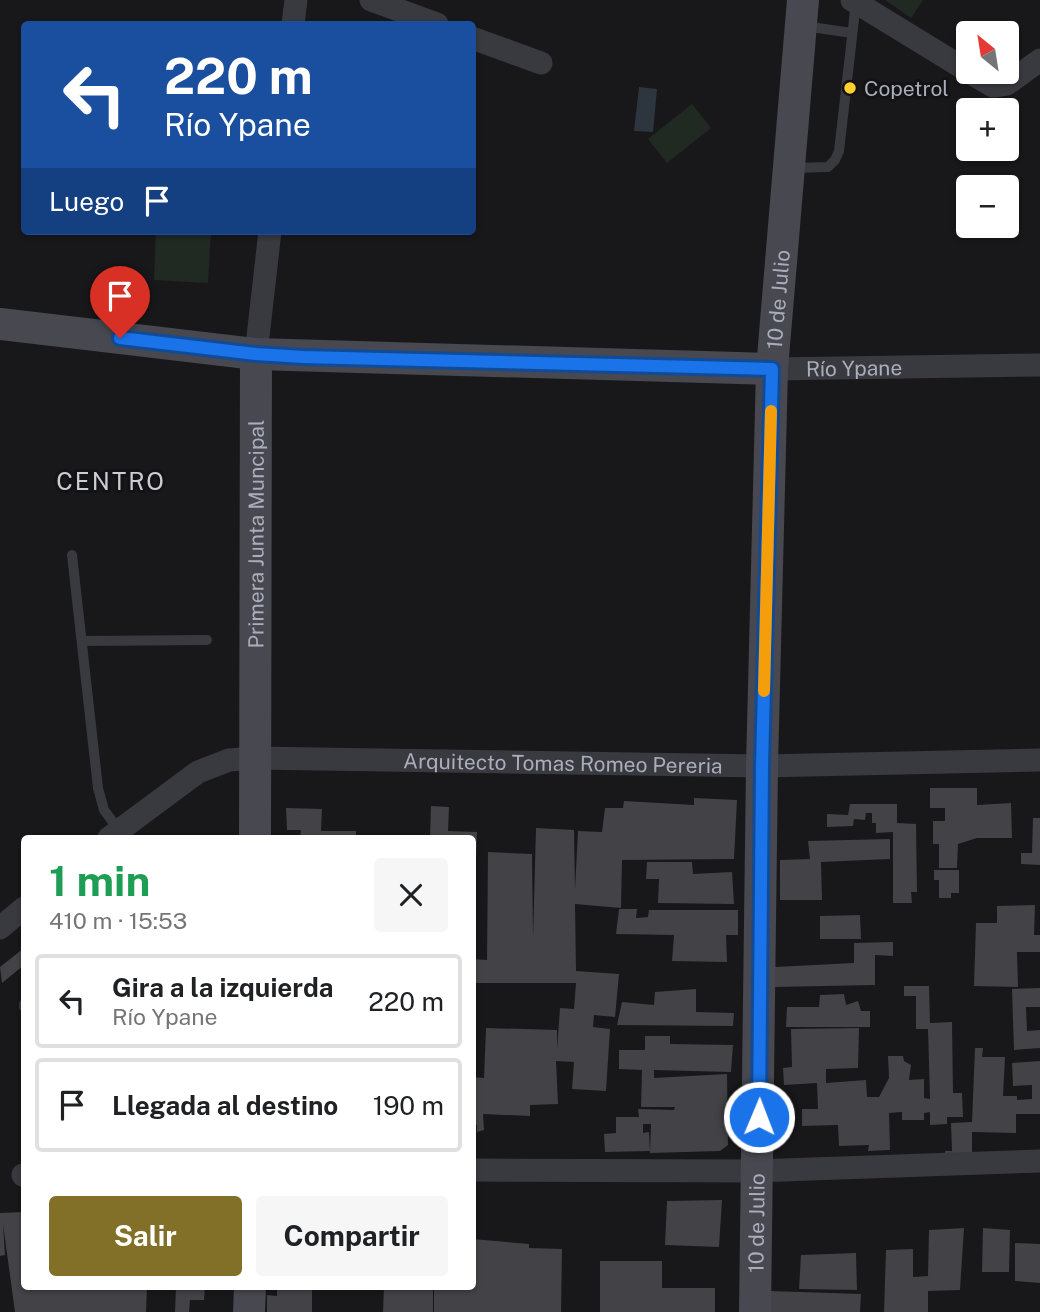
<!DOCTYPE html>
<html lang="es">
<head>
<meta charset="utf-8">
<style>
	body { margin:0; font-family:"Public Sans",sans-serif; background:#f6f6f6; color:#202124; height:100vh; display:flex; flex-direction:column; font-size:26px; white-space:nowrap }
	* { box-sizing:border-box; margin:0 }
	p { font-size:23px; color:#757577 }
	.icon { flex:none; width:38px; height:38px; fill:none; stroke:currentColor; stroke-width:2; stroke-linecap:round; stroke-linejoin:round }
	.map { position:relative; flex:1; overflow:hidden }
	.sheet { position:absolute; left:21px; top:835px; width:455px; height:455px; display:flex; flex-direction:column; background:#fff; border-radius:7px; box-shadow:0 2px 5px #0004 }
	.sheet>* { flex:none }
	.hud { position:absolute; left:21px; top:21px; width:455px; height:214px; border-radius:7px; box-shadow:0 2px 5px #0004; background:#1a4fa0; color:#fff; overflow:hidden }
	.needle { width:46px; rotate:330deg }
	.buttons { position:absolute; left:956px; top:21px; display:grid; gap:14px }
	.buttons a { display:grid; place-items:center; width:63px; height:63px; border-radius:7px; background:#fff; box-shadow:0 2px 5px #0004; font-size:35px }
	.pin { position:absolute; display:grid; place-items:center; width:60px; height:60px; color:#fff; margin:-72px -30px; border-radius:50% 50% 50% 0; rotate:-45deg; box-shadow:0 0 7px #0007 }
	.pin .icon { rotate:45deg }
	.me { position:absolute; width:77px; margin:-38px; rotate:1deg; stroke-linejoin:round; filter:drop-shadow(0 0 5px #0008) }
	.turn { display:flex; align-items:center; gap:24px; height:147px; padding:0 28px; font-size:32px }
	.turn .icon { width:91px; height:91px; stroke-width:2.5 }
	.turn b { display:block; font-size:49px; line-height:60px }
	.then { display:flex; align-items:center; height:66px; padding:0 28px; background:#0003; gap:14px; font-size:26px }
	.round { display:grid; place-items:center; flex:none; width:74px; height:74px; border-radius:7px; background:#f6f6f6 }
	.head { display:flex; align-items:center; justify-content:space-between; height:119px; padding:0 28px }
	h1 { font-size:42px; font-weight:700; line-height:52px; color:#1e9e55 }
	.cta { display:flex; gap:14px; margin-top:auto; padding:14px 28px }
	.cta a { flex:1; height:80px; border-radius:7px; background:#827029; color:#fff; font-size:28px; font-weight:700; line-height:80px; text-align:center }
	.cta a+a { background:#f6f6f6; color:#202124 }
	ul { padding:0; list-style:none }
	li { display:flex; align-items:center; gap:21px; height:94px; margin:0 14px 10px; padding:0 14px; border:4px solid #e0e0e0; border-radius:7px }
	li div { flex:1 }
	li b { display:block; font-size:26px }
	li em { font-style:normal }
	.map>svg:first-child { display:block }
	.green { fill:#202922 }
	.water { fill:#2d353f }
	.building { fill:#424247 }
	.lines { fill:none; stroke-linecap:round; stroke-linejoin:round }
	.lane { stroke:#393940; stroke-width:10 }
	.street { stroke:#393940; stroke-width:23 }
	.secondary { stroke:#474850; stroke-width:32 }
	.route-casing { stroke:#114b97; stroke-width:18 }
	.route { stroke:#1a73e8; stroke-width:12 }
	.slow { stroke:#f59e0b; stroke-width:12 }
	.poi-dot { fill:#fad130; stroke:#131315; stroke-width:2.5 }
	.labels { text-anchor:middle; dominant-baseline:central; stroke-width:6; stroke-linejoin:round; paint-order:stroke }
	.poi-label { font-size:21px; fill:#aaadbb; stroke:#131315; text-anchor:start }
	.street-label { font-size:21px; fill:#aaadbb; stroke:#131315 }
	.quarter-label { font-size:24px; letter-spacing:2px; fill:#cbcdd6; stroke:#131315 }
</style>
</head>
<body>
<div class="map">
<svg width="1040" height="1312" viewBox="0 0 1040 1312">
	<rect width="100%" height="100%" fill="#18181a"/>
	<g class="green">
		<path d="M885,0H923L911,18Z"/>
		<path d="M692,104L711,128L667,163L648,139Z"/>
		<path d="M156,231H211L208,283L154,280Z"/>
	</g>
	<path class="water" d="M639,87L657,89L653,132L634,131Z"/>
	<g class="building">
		<path d="M930,788H977V805L1011,803L1012,838H977L958,844L957,868H939V844H933V821H945V808H930Z"/>
		<path d="M694,798L737,800L734,859L622,860L621,908L575,904L576,971L619,974L615,1017L594,1015L593,1027L610,1029L606,1091L572,1089L574,1062L556,1061L558,1104L530,1105V1116L483,1114L484,1130L477,1132V1125L472,1124L473,1077L484,1078L486,1028L557,1030V1050L560,1008L574,1009L576,983H472V959L487,960L488,852L532,854L533,938L536,828L574,830L575,889L578,831L602,832L605,808H623L624,801L694,805Z"/>
		<path d="M850,804H897V823L916,824L917,892H911L912,903H893V832L876,833V823H872V813H866L865,820L854,819L853,826L827,827V814L848,815Z"/>
		<path d="M431,806L449,807L448,831L477,832L475,887H472V838H430Z"/>
		<path d="M286,808L322,809L321,831H356V838H300L301,830H287Z"/>
		<path d="M1033,818H1040V865L1021,864V853H1032Z"/>
		<path d="M890,839V859L821,862L822,900H780V860L810,859L808,841Z"/>
		<path d="M647,862H692L693,874L732,872L734,904L658,903L659,879H646Z"/>
		<path d="M934,870H959V893H951V898H939V880H934Z"/>
		<path d="M1035,905L1034,935H1040V952H1017L1018,987L974,986L976,923H997V906Z"/>
		<path d="M619,909H637L636,918L648,917L649,910H738V935H726L727,962L672,961L674,935L616,934Z"/>
		<path d="M860,915L861,939H820V916Z"/>
		<path d="M893,942V956L875,955V985L774,987L775,967L854,963V943Z"/>
		<path d="M24,948V965L2,983L0,967Z"/>
		<path d="M904,986H929L930,1023L952,1022L953,1093H962L963,1117H947V1124L930,1125V1112L924,1113V1120H902V1112L889,1113L890,1150L868,1151L869,1145L839,1146L838,1125L802,1126V1109H818L817,1083L784,1085L783,1068L792,1067L791,1029L859,1028L858,1068L826,1069V1083L866,1080L867,1097H879L889,1078L888,1056H903L904,1061L911,1065L909,1080L924,1079V1098L930,1099L928,1029H916V996H904Z"/>
		<path d="M1040,988V1007H1026L1027,1031L1040,1030V1048L1014,1050L1012,989Z"/>
		<path d="M696,989V1012L734,1013L733,1026L617,1025L622,1002L654,1005L655,992Z"/>
		<path d="M844,994L846,1005L858,1001L861,1011H870V1027H786L787,1007H819L820,995Z"/>
		<path d="M645,1036H670V1044L733,1045L731,1072L654,1070V1078L727,1074L728,1145L720,1151L650,1153L651,1124H643V1133L649,1132L650,1151L605,1152L604,1134L616,1133V1117H639L638,1109L674,1110L675,1107H641L642,1070L619,1069V1050H645Z"/>
		<path d="M975,1048H983L982,1057H1005L1003,1096H1017V1100L1032,1099V1085L1013,1086L1012,1063L1040,1061V1114H1016V1133L972,1132V1161L946,1160L945,1151H952L951,1123L972,1122Z"/>
		<path d="M722,1200L719,1247L665,1245L667,1201Z"/>
		<path d="M24,1212V1286H147L146,1312H15L3,1224L5,1255L0,1256V1213Z"/>
		<path d="M964,1228L960,1290L928,1291V1312H884L886,1250L913,1249V1277L928,1276L929,1230Z"/>
		<path d="M983,1228L1010,1230L1009,1272H982Z"/>
		<path d="M472,1239L529,1244V1248L562,1249L561,1312H434V1286H472Z"/>
		<path d="M1015,1243L1040,1244V1283L1015,1281Z"/>
		<path d="M856,1253L857,1290L799,1289L801,1255Z"/>
		<path d="M600,1261H662V1288H715V1312H600Z"/>
		<path d="M176,1286H205L204,1300H190L189,1312H175Z"/>
		<path d="M384,1286H433V1312H383Z"/>
		<path d="M277,1289L312,1290V1312H267V1295L277,1296Z"/>
		<path d="M770,1291L861,1294L860,1312H769Z"/>
	</g>
	<g class="lines">
		<g class="lane">
			<path d="M804,26L852,33"/>
			<path d="M791,168L828,167L835,160L839,151L856,2"/>
			<path d="M72,555L98,788L104,810L119,830"/>
			<path d="M82,641L207,640"/>
			<path d="M24,1004V1007"/>
		</g>
		<g class="street">
			<path d="M371,0L437,24"/>
			<path d="M852,0L968,71"/>
			<path d="M293,24L296,0"/>
			<path d="M472,38L541,63"/>
			<path d="M969,72L993,86L1007,84L1040,60"/>
			<path d="M256,354L270,231"/>
			<path id="s1" d="M772,369L1040,365"/>
			<path id="s2" d="M109,838L198,772L229,760L255,758L762,766L1040,760"/>
			<path d="M0,928L24,908"/>
			<path d="M472,1170L758,1171L1040,1161"/>
			<path d="M23,1175H24"/>
		</g>
		<g class="secondary">
			<path d="M0,324L256,354L772,369"/>
			<path id="s3" d="M255,838L256,354"/>
			<path d="M249,1312L250,1286"/>
			<path id="s4" d="M755,1312L762,766L772,369L803,0"/>
		</g>
	</g>
	<g class="lines">
		<defs>
			<path id="route" d="M120,338L256,354L303,357L772,369L762,766L759,1117"/>
		</defs>
		<use href="#route" class="route-casing"/>
		<use href="#route" class="route"/>
		<path class="slow" d="M764,691L771,411"/>
	</g>
	<circle class="poi-dot" cx="850" cy="88" r="7"/>
	<g class="labels">
		<g class="poi-label">
			<text x="864" y="88">Copetrol</text>
		</g>
		<g class="street-label">
			<text stroke="none"><textPath href="#s4" startOffset="1013">10 de Julio</textPath></text>
			<text stroke="none"><textPath href="#s1" startOffset="82">Río Ypane</textPath></text>
			<text stroke="none"><textPath href="#s3" startOffset="304">Primera Junta Muncipal</textPath></text>
			<text stroke="none"><textPath href="#s2" startOffset="478">Arquitecto Tomas Romeo Pereria</textPath></text>
			<text stroke="none"><textPath href="#s4" startOffset="89">10 de Julio</textPath></text>
		</g>
		<g class="quarter-label">
			<text x="111" y="481">CENTRO</text>
		</g>
	</g>
</svg>
<div class="buttons">
<a><svg class="needle" viewBox="-14 -14 28 28"><path d="M0-13l5 13h-10z" fill="#e53935"/><path d="M0 13l5-13h-10z" fill="#757577"/></svg></a>
<a>+</a>
<a>−</a>
</div>
<div class="pin" style="left:120px;top:338px;background:#d93025"><svg class="icon" aria-label="arrive" viewBox="0 0 24 24"><path d="M6 21V4h12l-3 4 3 4H6"/></svg></div>
<svg class="me" style="left:759px;top:1117px" viewBox="-20 -20 40 40"><circle r="17" fill="#1a73e8" stroke="#fff" stroke-width="3"/><path d="M0-11L8 9 0 5-8 9z" fill="#fff"/></svg>
<div class="hud">
<div class="turn"><svg class="icon" aria-label="left" viewBox="0 0 24 24"><path d="M17 20v-9H6M10 6l-5 5 5 5"/></svg><div><b>220 m</b>Río Ypane</div></div>
<div class="then">Luego<svg class="icon" aria-label="arrive" viewBox="0 0 24 24"><path d="M6 21V4h12l-3 4 3 4H6"/></svg></div>
</div>
<section class="sheet">
<div class="head"><div><h1>1 min</h1><p>410 m · 15:53</p></div><a class="round"><svg class="icon" aria-label="close" viewBox="0 0 24 24"><path d="M6 6l12 12M18 6L6 18"/></svg></a></div>
<ul>
<li><svg class="icon" aria-label="left" viewBox="0 0 24 24"><path d="M17 20v-9H6M10 6l-5 5 5 5"/></svg><div><b>Gira a la izquierda</b><p>Río Ypane</p></div><em>220 m</em></li>
<li><svg class="icon" aria-label="arrive" viewBox="0 0 24 24"><path d="M6 21V4h12l-3 4 3 4H6"/></svg><div><b>Llegada al destino</b></div><em>190 m</em></li>
</ul>
<div class="cta"><a>Salir</a><a>Compartir</a></div>
</section>
</div>
</body>
</html>
